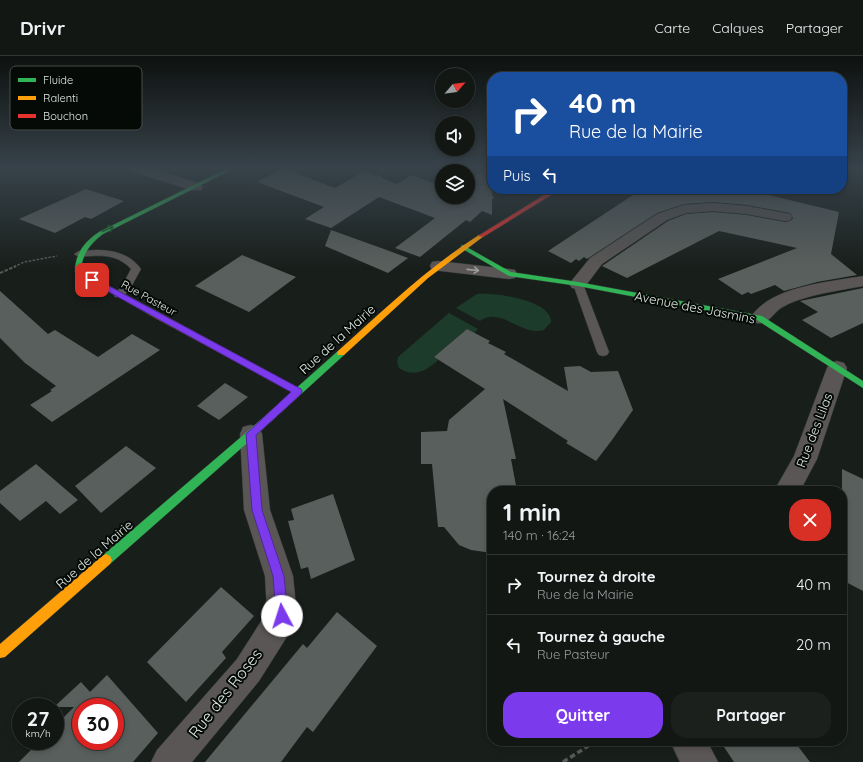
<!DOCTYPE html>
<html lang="fr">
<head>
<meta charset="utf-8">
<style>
	body { margin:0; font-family:Quicksand,sans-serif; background:#1b201d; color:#f1f3f6; height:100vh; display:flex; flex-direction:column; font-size:15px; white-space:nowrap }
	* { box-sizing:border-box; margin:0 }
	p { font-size:13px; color:#9c9fa0 }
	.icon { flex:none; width:22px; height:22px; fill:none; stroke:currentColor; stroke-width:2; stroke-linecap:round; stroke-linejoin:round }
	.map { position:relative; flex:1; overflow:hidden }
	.details { position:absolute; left:487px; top:430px; width:360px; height:260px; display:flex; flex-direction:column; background:#121714; border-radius:16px; box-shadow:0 2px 6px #0003,0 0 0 1px #313634 }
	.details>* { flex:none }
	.banner { position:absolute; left:487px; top:16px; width:360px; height:122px; border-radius:16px; box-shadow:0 2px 6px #0003,0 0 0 1px #313634; background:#1a4fa0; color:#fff; overflow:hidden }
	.needle { width:26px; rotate:62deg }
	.controls { position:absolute; left:435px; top:12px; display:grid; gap:8px }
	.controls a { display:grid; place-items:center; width:40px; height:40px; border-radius:50%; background:#121714; box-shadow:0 2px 6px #0003,0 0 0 1px #313634; font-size:20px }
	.speed { position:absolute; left:12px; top:642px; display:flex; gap:8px; font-size:20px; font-weight:700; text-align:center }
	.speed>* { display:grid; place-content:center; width:52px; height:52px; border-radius:50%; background:#121714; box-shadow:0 2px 6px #0003,0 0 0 1px #313634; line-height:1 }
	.speed small { font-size:10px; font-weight:400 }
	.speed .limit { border:6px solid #d22; background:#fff; color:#111 }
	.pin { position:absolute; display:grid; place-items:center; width:34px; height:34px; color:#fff; margin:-17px; border-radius:8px; box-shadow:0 2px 6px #0006 }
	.me { position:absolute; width:44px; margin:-22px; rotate:355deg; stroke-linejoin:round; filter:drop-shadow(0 0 3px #0008) }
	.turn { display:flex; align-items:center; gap:14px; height:84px; padding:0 16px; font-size:18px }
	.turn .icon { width:52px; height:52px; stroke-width:2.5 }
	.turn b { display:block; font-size:28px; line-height:34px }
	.then { display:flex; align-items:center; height:38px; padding:0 16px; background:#0003; gap:8px; font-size:15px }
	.round { display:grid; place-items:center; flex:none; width:42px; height:42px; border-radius:16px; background:#1b201d }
	.headline { display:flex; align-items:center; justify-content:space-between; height:68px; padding:0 16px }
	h1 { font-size:24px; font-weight:800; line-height:30px }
	.cta { display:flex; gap:8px; margin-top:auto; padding:8px 16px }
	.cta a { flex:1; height:46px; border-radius:16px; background:#7c3aed; color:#fff; font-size:16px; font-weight:800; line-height:46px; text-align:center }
	.cta a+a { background:#1b201d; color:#f1f3f6 }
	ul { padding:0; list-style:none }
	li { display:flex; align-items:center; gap:12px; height:60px; padding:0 16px; border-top:1px solid #313634 }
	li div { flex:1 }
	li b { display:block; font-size:15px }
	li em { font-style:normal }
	header { display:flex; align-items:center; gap:24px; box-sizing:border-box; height:56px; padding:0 20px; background:#121714; border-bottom:1px solid #313634 }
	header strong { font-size:19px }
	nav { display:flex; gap:22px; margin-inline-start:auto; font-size:14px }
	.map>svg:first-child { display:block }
	.water { fill:#1c3b2b }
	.building { fill:#595f5c; fill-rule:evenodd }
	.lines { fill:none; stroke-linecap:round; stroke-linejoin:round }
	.lane-casing { stroke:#353a37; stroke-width:1 }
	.street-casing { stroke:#353a37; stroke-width:1 }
	.fast-casing { stroke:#353a37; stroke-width:1 }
	.slow-casing { stroke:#353a37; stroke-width:1 }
	.jam-casing { stroke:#353a37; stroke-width:1 }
	.path-far2 { stroke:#585856; stroke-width:1.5; stroke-dasharray:2.5 1.5; stroke-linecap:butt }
	.path-far1 { stroke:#585856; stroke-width:2; stroke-dasharray:3.5 1.5; stroke-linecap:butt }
	.path { stroke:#585856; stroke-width:3.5; stroke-dasharray:5.5 3; stroke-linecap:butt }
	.lane { fill:#595655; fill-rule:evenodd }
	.street { fill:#595655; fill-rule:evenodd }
	.fast { fill:#30b455; fill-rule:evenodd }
	.slow { fill:#ff9f0a; fill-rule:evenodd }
	.jam { fill:#e5322d; fill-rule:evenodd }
	.oneway { stroke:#1a5f2e }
	.oneway2 { stroke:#9ca09c }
	.route { fill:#7c3aed; stroke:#51269a }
	.labels { text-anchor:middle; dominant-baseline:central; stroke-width:4; stroke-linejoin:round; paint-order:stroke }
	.far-street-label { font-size:11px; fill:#e0e9e3; stroke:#050a07 }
	.street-label { font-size:13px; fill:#e0e9e3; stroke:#050a07 }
	.near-street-label { font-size:16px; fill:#e0e9e3; stroke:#050a07 }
	.key { fill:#050a07; stroke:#474d49; stroke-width:1 }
	.key-label { font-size:11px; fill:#e0e9e3 }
</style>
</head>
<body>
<header>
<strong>Drivr</strong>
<nav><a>Carte</a><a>Calques</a><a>Partager</a></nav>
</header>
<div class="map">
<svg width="863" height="706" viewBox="0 0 863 706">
	<rect width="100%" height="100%" fill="#181f1b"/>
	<g class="water">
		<path d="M477,238C494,236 552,244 551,266L544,274C521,281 501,250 480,265L456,252Z"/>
		<path d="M449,257L478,273L474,277L467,273L434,301L438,304C426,315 414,322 399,312L397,306L398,301Z"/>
	</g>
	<g class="building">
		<path d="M283,112L335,132L364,115L376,120L379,118L382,122L397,128L411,119L442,130V141H468V125L486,112H492V139L494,142L492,143V159L482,155L470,166L466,164L420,201L395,192L435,162L379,141L331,172L305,163L324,151L257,126Z"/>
		<path d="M86,133L124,145L91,163L85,161L55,177L19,163Z"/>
		<path d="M647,133H758L757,136L839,156L831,198L857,219L817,226L784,235L775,229L751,238L748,236L742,239L718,223L797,192L719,175L627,222L602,210L668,165L686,158L713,156L747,159L785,166L790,165L793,162L790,157L747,149L713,146L684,148L657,157L587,203L584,201L579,205L576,203L571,207L548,195L633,139Z"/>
		<path d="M331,174L384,193L408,202L388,217L325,190Z"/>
		<path d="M242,199L296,221L249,256L195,230Z"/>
		<path d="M863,232V267L831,282L802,264L818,256L800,245Z"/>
		<path d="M0,235L48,278L55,274L98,301L132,278L160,294L52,366L30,349L52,335L50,334L56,330L25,307L0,282Z"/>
		<path d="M467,273L490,285L488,287L506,296L504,298L568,335L564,311L580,310L591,316L618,315L633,354L612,384L596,405L566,387L568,385L503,343L516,403H511L517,435H492V497L471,494L459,489L444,471H438L432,408H421V376L447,375L449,364L485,333L434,301Z"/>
		<path d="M225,327L248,341L219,364L197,350Z"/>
		<path d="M126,390L156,412L101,457L75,430Z"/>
		<path d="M36,408L78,444L60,458L46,445L20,465L0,447V435Z"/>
		<path d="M842,413L863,423V535L842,524Z"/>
		<path d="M333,438L355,504L311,523L308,511L301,513L288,465L294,464L291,453Z"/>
		<path d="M221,531L254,560L222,596L226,602L186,646L147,606Z"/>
		<path d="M337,556L377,590L313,676L307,671L281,706H205L303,588L307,592Z"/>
		<path d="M107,619L158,677L133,706H19L40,685H55V670L74,651H54L81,626L90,636ZM81,651H115V685H81Z"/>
		<path d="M720,685H794L810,706H734Z"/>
	</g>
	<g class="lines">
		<defs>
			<g id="lane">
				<path d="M96,194C114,194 130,198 141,213L131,231L123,241H115L114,239L122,230L131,213C110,190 82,206 74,198L79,195Z"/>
				<path d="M578,225L583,228L609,296L607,299L603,300L599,299L597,296L573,228Z"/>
			</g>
			<g id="street">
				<path d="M130,112H150L201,128L203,131L201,134H191L131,115Z"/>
				<path d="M713,147L747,150L790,158L792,161L790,164L785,165L747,158L713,155L686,157L667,164L602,208L584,232L578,233L572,232L569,228L590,202L657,158L684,149Z"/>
				<path d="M438,205L509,213L515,214L517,218L515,222L509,223L432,214L430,210L432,206Z"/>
				<path d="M863,220V230C838,235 802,239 781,252C770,260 768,271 752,266L750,262C770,230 829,226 863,220Z"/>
				<path d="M837,305L844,307L847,312L817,403L800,435H774L794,400L827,312L830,307Z"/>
				<path d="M251,369L259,371L262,378L270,454L293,520L297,560L293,571L259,625L192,706H151L157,694L237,603L267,556L265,520L244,454L240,378L243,371Z"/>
				<path d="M670,685H707L718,706H680Z"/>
			</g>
			<g id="fast">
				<path d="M228,112H235L103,178C90,188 82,198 81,215L156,255V259H150L75,216C75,198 84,186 99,176Z"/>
				<path d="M463,189L511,216L578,226L762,260L863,325V332L757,264L578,230L509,220L461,192V190Z"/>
				<path d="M341,294L344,295L345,297L344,299L254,381L110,508L106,510L102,508L100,504L102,500L248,375L338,295Z"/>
			</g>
			<g id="slow">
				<path d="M479,179L484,180L428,222L344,299H338L337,297L338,295C384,254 427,212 479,179Z"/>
				<path d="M150,255H156L300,333L301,335L300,337H294L150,259Z"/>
				<path d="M106,498L110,500L112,504L110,508L5,601L0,602V588L102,500Z"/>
			</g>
			<path id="jam" d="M554,133H561L483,181L478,180Z"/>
		</defs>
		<use href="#lane" class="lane-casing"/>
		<use href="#street" class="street-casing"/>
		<use href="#fast" class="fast-casing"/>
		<use href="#slow" class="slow-casing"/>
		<use href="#jam" class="jam-casing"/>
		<g class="path-far2">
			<path d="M667,133L671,135L672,138"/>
			<path d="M14,211L24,206L57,200"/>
		</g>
		<path class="path-far1" d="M0,217L16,210"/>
		<path class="path" d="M563,706L596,685"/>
		<use href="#lane" class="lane"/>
		<use href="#street" class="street"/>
		<use href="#fast" class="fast"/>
		<use href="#slow" class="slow"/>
		<use href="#jam" class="jam"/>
	</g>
	<defs><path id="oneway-shaft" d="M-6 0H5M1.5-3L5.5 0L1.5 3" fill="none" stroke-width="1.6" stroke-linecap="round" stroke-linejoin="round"/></defs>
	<use class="oneway" href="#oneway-shaft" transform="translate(108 173) rotate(-25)"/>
	<use class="oneway2" href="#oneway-shaft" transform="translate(473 214) rotate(6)"/>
	<linearGradient id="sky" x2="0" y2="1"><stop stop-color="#0d110f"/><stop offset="0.53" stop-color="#37424a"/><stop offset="1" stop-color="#37424a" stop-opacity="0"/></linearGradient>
	<rect width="863" height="211" fill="url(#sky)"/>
	<path class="route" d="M89,222H94L301,333L302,335L301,338L256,379L262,454L284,520L288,560L286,564L282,566L277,564L276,560L273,520L252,454L246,378L291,336L89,225Z"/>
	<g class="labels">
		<g class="far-street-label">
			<text transform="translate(149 242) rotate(29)">Rue Pasteur</text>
		</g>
		<g class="street-label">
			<text transform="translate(695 251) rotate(11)">Avenue des Jasmins</text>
			<text transform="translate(337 283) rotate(-42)">Rue de la Mairie</text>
			<text transform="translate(814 374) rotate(-69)">Rue des Lilas</text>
			<text transform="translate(94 498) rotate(-41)">Rue de la Mairie</text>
		</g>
		<g class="near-street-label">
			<text transform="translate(225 637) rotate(-52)">Rue des Roses</text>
		</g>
	</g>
	<rect x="10" y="10" width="132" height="64" rx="6" class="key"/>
	<rect x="18" y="22" width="18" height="4" fill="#30b455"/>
	<rect x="18" y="40" width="18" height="4" fill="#ff9f0a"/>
	<rect x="18" y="58" width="18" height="4" fill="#e5322d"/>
	<g class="key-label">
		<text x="43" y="28">Fluide</text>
		<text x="43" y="46">Ralenti</text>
		<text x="43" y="64">Bouchon</text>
	</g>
</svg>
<div class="controls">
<a><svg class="needle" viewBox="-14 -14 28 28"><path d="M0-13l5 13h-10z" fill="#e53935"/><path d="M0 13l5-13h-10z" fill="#9c9fa0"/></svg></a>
<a><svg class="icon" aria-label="sound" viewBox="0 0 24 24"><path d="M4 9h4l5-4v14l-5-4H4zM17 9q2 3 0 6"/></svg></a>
<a><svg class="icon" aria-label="layers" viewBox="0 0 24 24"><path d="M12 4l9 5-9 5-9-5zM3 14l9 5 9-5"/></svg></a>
</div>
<div class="speed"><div>27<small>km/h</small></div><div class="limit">30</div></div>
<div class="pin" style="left:92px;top:224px;background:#d93025"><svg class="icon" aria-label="arrive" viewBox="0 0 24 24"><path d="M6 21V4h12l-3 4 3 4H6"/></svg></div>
<svg class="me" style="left:282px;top:560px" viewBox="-20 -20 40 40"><circle r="19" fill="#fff"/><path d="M0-13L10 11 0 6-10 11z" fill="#7c3aed"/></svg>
<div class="banner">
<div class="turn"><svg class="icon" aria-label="right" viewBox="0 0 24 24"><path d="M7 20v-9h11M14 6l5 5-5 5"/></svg><div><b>40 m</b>Rue de la Mairie</div></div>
<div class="then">Puis<svg class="icon" aria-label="left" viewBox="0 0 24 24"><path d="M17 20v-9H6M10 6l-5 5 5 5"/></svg></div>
</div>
<section class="details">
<div class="headline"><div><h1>1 min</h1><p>140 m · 16:24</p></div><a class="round" style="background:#d93025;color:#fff"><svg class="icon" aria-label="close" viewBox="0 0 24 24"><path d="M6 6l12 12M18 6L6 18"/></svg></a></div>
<ul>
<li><svg class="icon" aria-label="right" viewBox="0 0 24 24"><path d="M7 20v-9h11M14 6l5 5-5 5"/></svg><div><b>Tournez à droite</b><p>Rue de la Mairie</p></div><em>40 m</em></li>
<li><svg class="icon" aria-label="left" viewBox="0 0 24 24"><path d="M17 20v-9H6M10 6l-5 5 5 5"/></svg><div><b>Tournez à gauche</b><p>Rue Pasteur</p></div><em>20 m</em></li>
</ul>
<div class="cta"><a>Quitter</a><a>Partager</a></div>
</section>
</div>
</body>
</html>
